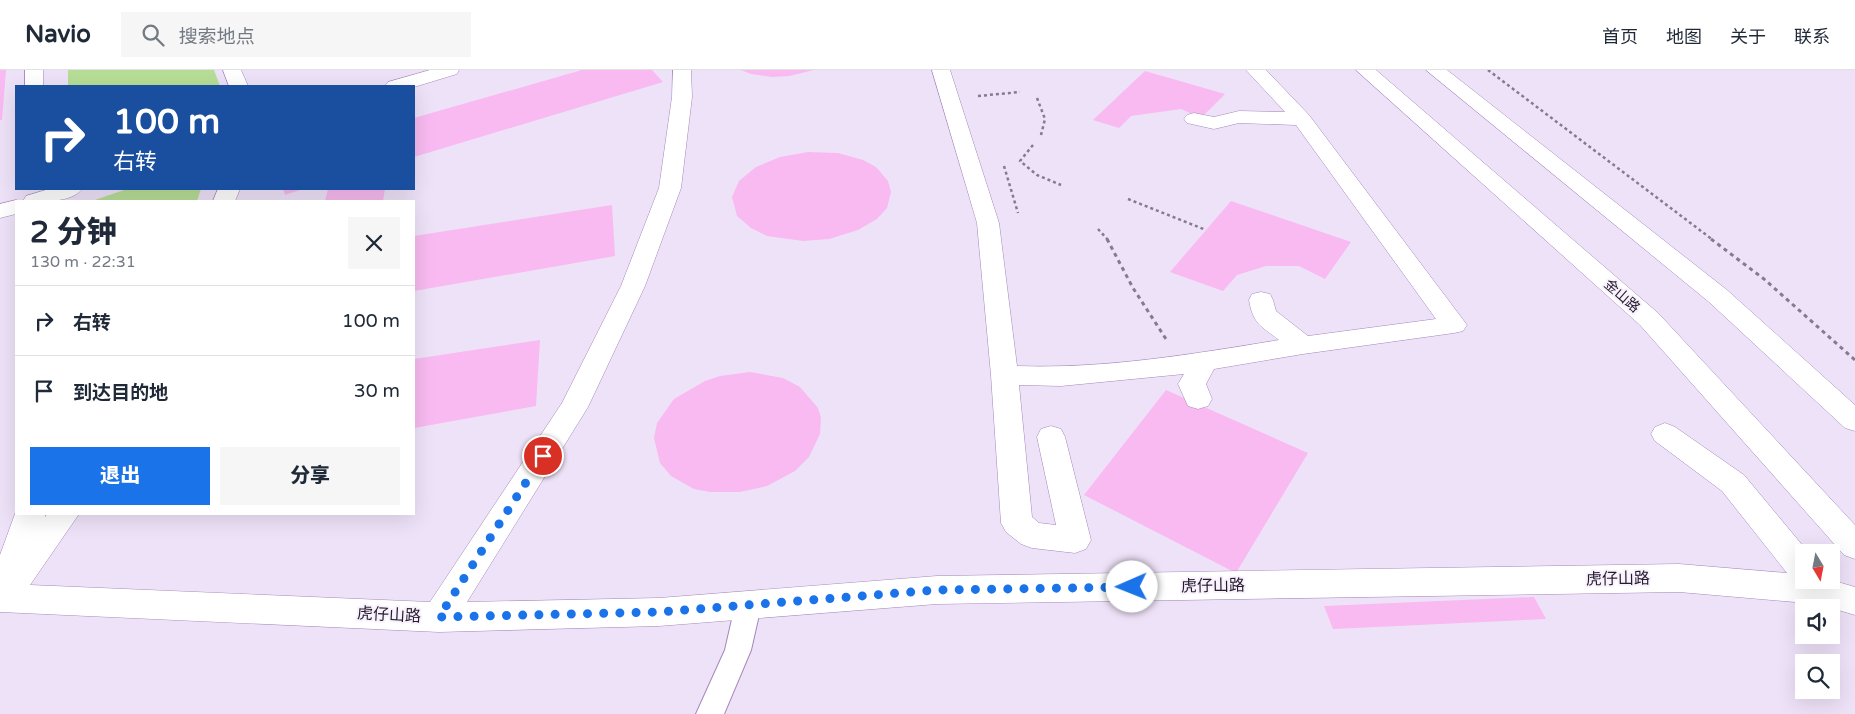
<!DOCTYPE html>
<html lang="zh">
<head>
<meta charset="utf-8">
<style>
	body { margin:0; font-family:"Varela Round","Noto Sans SC",sans-serif; background:#f6f6f7; color:#1f2937; height:100vh; display:flex; flex-direction:column; font-size:19px; white-space:nowrap }
	* { box-sizing:border-box; margin:0 }
	p { font-size:16px; color:#747a83 }
	.icon { flex:none; width:28px; height:28px; fill:none; stroke:currentColor; stroke-width:2; stroke-linecap:round; stroke-linejoin:round }
	.map { position:relative; flex:1; overflow:hidden }
	.side { position:absolute; left:15px; top:130px; width:400px; height:315px; display:flex; flex-direction:column; background:#fff; border-radius:0px; box-shadow:0 5px 20px #0002 }
	.side>* { flex:none }
	.top-card { position:absolute; left:15px; top:15px; width:400px; height:105px; border-radius:0px; box-shadow:0 5px 20px #0002; background:#1a4fa0; color:#fff; overflow:hidden }
	.needle { width:32px; rotate:170deg }
	.tools { position:absolute; left:1795px; top:474px; display:grid; gap:10px }
	.tools a { display:grid; place-items:center; width:45px; height:45px; border-radius:0px; background:#fff; box-shadow:0 5px 20px #0002; font-size:25px }
	.pin { position:absolute; display:grid; place-items:center; width:42px; height:42px; color:#fff; margin:-21px; border:2px solid #fff; border-radius:50%; box-shadow:0 1px 5px #0007 }
	.me { position:absolute; width:55px; margin:-28px; rotate:269deg; stroke-linejoin:round; filter:drop-shadow(0 0 4px #0008) }
	.turn { display:flex; align-items:center; gap:18px; height:105px; padding:0 15px; font-size:22px }
	.turn .icon { width:65px; height:65px; stroke-width:2.5 }
	.turn b { display:block; font-size:35px; line-height:42px }
	.round { display:grid; place-items:center; flex:none; width:52px; height:52px; border-radius:0px; background:#f6f6f7 }
	.overview { display:flex; align-items:center; justify-content:space-between; height:85px; padding:0 15px }
	h1 { font-size:30px; font-weight:800; line-height:38px }
	.button { display:flex; gap:10px; margin-top:auto; padding:10px 15px }
	.button a { flex:1; height:58px; border-radius:0px; background:#1a73e8; color:#fff; font-size:20px; font-weight:800; line-height:58px; text-align:center }
	.button a+a { background:#f6f6f7; color:#1f2937 }
	ul { padding:0; list-style:none }
	li { display:flex; align-items:center; gap:15px; height:70px; padding:0 15px; border-top:1px solid #e0e1e3 }
	li div { flex:1 }
	li b { display:block; font-size:19px }
	li em { font-style:normal }
	header { display:flex; align-items:center; gap:30px; box-sizing:border-box; height:70px; padding:0 25px; background:#fff; border-bottom:1px solid #e0e1e3 }
	header strong { font-size:24px }
	nav { display:flex; gap:28px; margin-inline-start:auto; font-size:18px }
	.search { width:350px; height:45px; background:#f6f6f7; display:flex; align-items:center; gap:12px; box-sizing:border-box; padding:0 18px; border-radius:0px; color:#747a83; font-size:19px }
	.map>svg:first-child { display:block }
	.green { fill:#b7de96 }
	.building { fill:#f8baf0 }
	.lines { fill:none; stroke-linecap:round; stroke-linejoin:round }
	.service-casing { stroke:#a587ba; stroke-width:2 }
	.minor-casing { stroke:#a587ba; stroke-width:1 }
	.secondary-casing { stroke:#a587ba; stroke-width:1 }
	.path-far1 { stroke:#867a8e; stroke-width:2.5; stroke-dasharray:3 3; stroke-linecap:butt }
	.path { stroke:#867a8e; stroke-width:3; stroke-dasharray:4 4; stroke-linecap:butt }
	.service { fill:#fff; fill-rule:evenodd }
	.minor { fill:#fff; fill-rule:evenodd }
	.secondary { fill:#fff; fill-rule:evenodd }
	.route { stroke:#1a73e8; stroke-width:9; stroke-dasharray:0 16.2 }
	.labels { text-anchor:middle; dominant-baseline:central; stroke-width:4; stroke-linejoin:round; paint-order:stroke }
	.street-label { font-size:14px; fill:#261a2d; stroke:#f8f2fd }
	.near-street-label { font-size:16px; fill:#261a2d; stroke:#f8f2fd }
</style>
</head>
<body>
<header>
<strong>Navio</strong>
<div class="search"><svg class="icon" aria-label="search" viewBox="0 0 24 24"><circle cx="10" cy="10" r="6"/><path d="M15 15l6 6"/></svg>搜索地点</div>
<nav><a>首页</a><a>地图</a><a>关于</a><a>联系</a></nav>
</header>
<div class="map">
<svg width="1855" height="644" viewBox="0 0 1855 644">
	<rect width="100%" height="100%" fill="#eee2f8"/>
	<g class="green">
		<path d="M68,0H214L220,16H68Z"/>
		<path d="M127,119H201L197,131H92Z"/>
	</g>
	<g class="building">
		<path d="M0,0H6L2,50H0Z"/>
		<path d="M582,0H652L663,12L414,87V48Z"/>
		<path d="M741,0H814L789,6L772,7L751,4Z"/>
		<path d="M1145,1L1225,24L1201,48L1181,39L1131,46L1119,58L1093,50Z"/>
		<path d="M808,82L838,83L863,90L876,97L888,111L891,122L887,138L877,149L858,160L829,169L803,171L767,166L751,158L737,146L732,127L739,111L756,97L780,87Z"/>
		<path d="M283,119H303L285,125Z"/>
		<path d="M328,119H385L383,131H325Z"/>
		<path d="M1231,131L1351,172L1325,209L1299,196H1266L1237,205L1223,221L1170,202Z"/>
		<path d="M612,135L615,186L414,221V166Z"/>
		<path d="M540,270L536,336L414,358V289Z"/>
		<path d="M750,302L783,308L800,317L818,338L821,348L820,364L809,387L795,401L767,416L740,422H710L694,419L671,406L660,393L654,368L657,353L674,329L705,311L720,306Z"/>
		<path d="M1166,320L1308,383L1236,503L1084,425Z"/>
		<path d="M1534,527L1546,549L1333,559L1324,536Z"/>
	</g>
	<g class="lines">
		<defs>
			<path id="service" d="M748,525L757,528L761,536L751,580L724,644H696L725,580L735,536L739,528Z"/>
			<g id="minor">
				<rect x="25" y="0" width="18" height="16"/>
				<path d="M223,0H241L248,16H229Z"/>
				<path d="M430,0H459L457,4L414,17L385,16L388,12Z"/>
				<path d="M673,0H691L692,27L681,118L645,216L588,337L467,532L659,528L937,506L1679,494L1787,503L1722,421L1655,371L1651,364L1655,357L1665,353L1675,357L1744,405L1808,482H1804V510H1831L1855,517V545L1818,534L1679,522L937,534L659,556L439,562L0,542V485L16,441V444H45V447L47,444H79L30,515L430,532L562,333L621,216L659,118L672,27Z"/>
				<path d="M932,0H950L999,153L1017,296C1105,299 1193,284 1279,270C1261,256 1253,254 1249,230L1252,224L1261,222L1270,224L1273,230L1276,241L1308,266L1436,249L1296,55L1239,53L1214,59L1187,53L1184,49L1187,45L1194,43L1214,47L1239,41L1285,42L1246,0H1266L1309,45L1467,255L1463,261L1454,263L1303,284L1214,299L1206,314L1212,329L1208,336L1198,339L1188,336L1178,314L1184,304L1061,316L1019,315L1032,447L1039,453L1056,455L1037,367L1041,359L1051,356L1061,359L1065,367L1091,470L1086,479L1075,483L1032,478L1021,474L1006,462L1001,453L991,305L977,153Z"/>
				<path d="M49,119H82C72,133 39,132 23,131L26,126Z"/>
				<path d="M218,119H240L235,131H213Z"/>
				<path d="M16,130L20,131H16V144L0,148V134Z"/>
			</g>
			<g id="secondary">
				<path d="M1356,0H1376L1658,243L1855,455V489L1844,485L1640,255Z"/>
				<path d="M1426,0H1447L1727,220L1855,335V361L1845,358L1709,232Z"/>
			</g>
		</defs>
		<use href="#service" class="service-casing"/>
		<use href="#minor" class="minor-casing"/>
		<use href="#secondary" class="secondary-casing"/>
		<g class="path-far1">
			<path d="M1488,0L1713,170"/>
			<path d="M978,26L1020,22"/>
			<path d="M1037,28L1045,49L1041,65"/>
			<path d="M1033,75L1020,91L1037,105L1061,115"/>
			<path d="M1004,96L1018,143"/>
			<path d="M1128,129L1206,160"/>
			<path d="M1098,159L1108,170"/>
		</g>
		<g class="path">
			<path d="M1107,169L1133,218L1166,269"/>
			<path d="M1711,169L1764,209L1855,290"/>
		</g>
		<use href="#service" class="service"/>
		<use href="#minor" class="minor"/>
		<use href="#secondary" class="secondary"/>
	</g>
	<g class="lines">
		<path class="route" d="M543,386L439,547L659,542L937,520L1132,517"/>
	</g>
	<g class="labels">
		<g class="street-label">
			<text transform="translate(1622 226) rotate(41)">金山路</text>
		</g>
		<g class="near-street-label">
			<text transform="translate(1618 509) rotate(-1)">虎仔山路</text>
			<text transform="translate(1213 516) rotate(-1)">虎仔山路</text>
			<text transform="translate(389 545) rotate(3)">虎仔山路</text>
		</g>
	</g>
</svg>
<div class="tools">
<a><svg class="needle" viewBox="-14 -14 28 28"><path d="M0-13l5 13h-10z" fill="#e53935"/><path d="M0 13l5-13h-10z" fill="#747a83"/></svg></a>
<a><svg class="icon" aria-label="sound" viewBox="0 0 24 24"><path d="M4 9h4l5-4v14l-5-4H4zM17 9q2 3 0 6"/></svg></a>
<a><svg class="icon" aria-label="search" viewBox="0 0 24 24"><circle cx="10" cy="10" r="6"/><path d="M15 15l6 6"/></svg></a>
</div>
<div class="pin" style="left:543px;top:386px;background:#d93025"><svg class="icon" aria-label="arrive" viewBox="0 0 24 24"><path d="M6 21V4h12l-3 4 3 4H6"/></svg></div>
<svg class="me" style="left:1132px;top:517px" viewBox="-20 -20 40 40"><circle r="19" fill="#fff"/><path d="M0-13L10 11 0 6-10 11z" fill="#1a73e8"/></svg>
<div class="top-card">
<div class="turn"><svg class="icon" aria-label="right" viewBox="0 0 24 24"><path d="M7 20v-9h11M14 6l5 5-5 5"/></svg><div><b>100 m</b>右转</div></div>
</div>
<section class="side">
<div class="overview"><div><h1>2 分钟</h1><p>130 m · 22:31</p></div><a class="round"><svg class="icon" aria-label="close" viewBox="0 0 24 24"><path d="M6 6l12 12M18 6L6 18"/></svg></a></div>
<ul>
<li><svg class="icon" aria-label="right" viewBox="0 0 24 24"><path d="M7 20v-9h11M14 6l5 5-5 5"/></svg><div><b>右转</b></div><em>100 m</em></li>
<li><svg class="icon" aria-label="arrive" viewBox="0 0 24 24"><path d="M6 21V4h12l-3 4 3 4H6"/></svg><div><b>到达目的地</b></div><em>30 m</em></li>
</ul>
<div class="button"><a>退出</a><a>分享</a></div>
</section>
</div>
</body>
</html>
